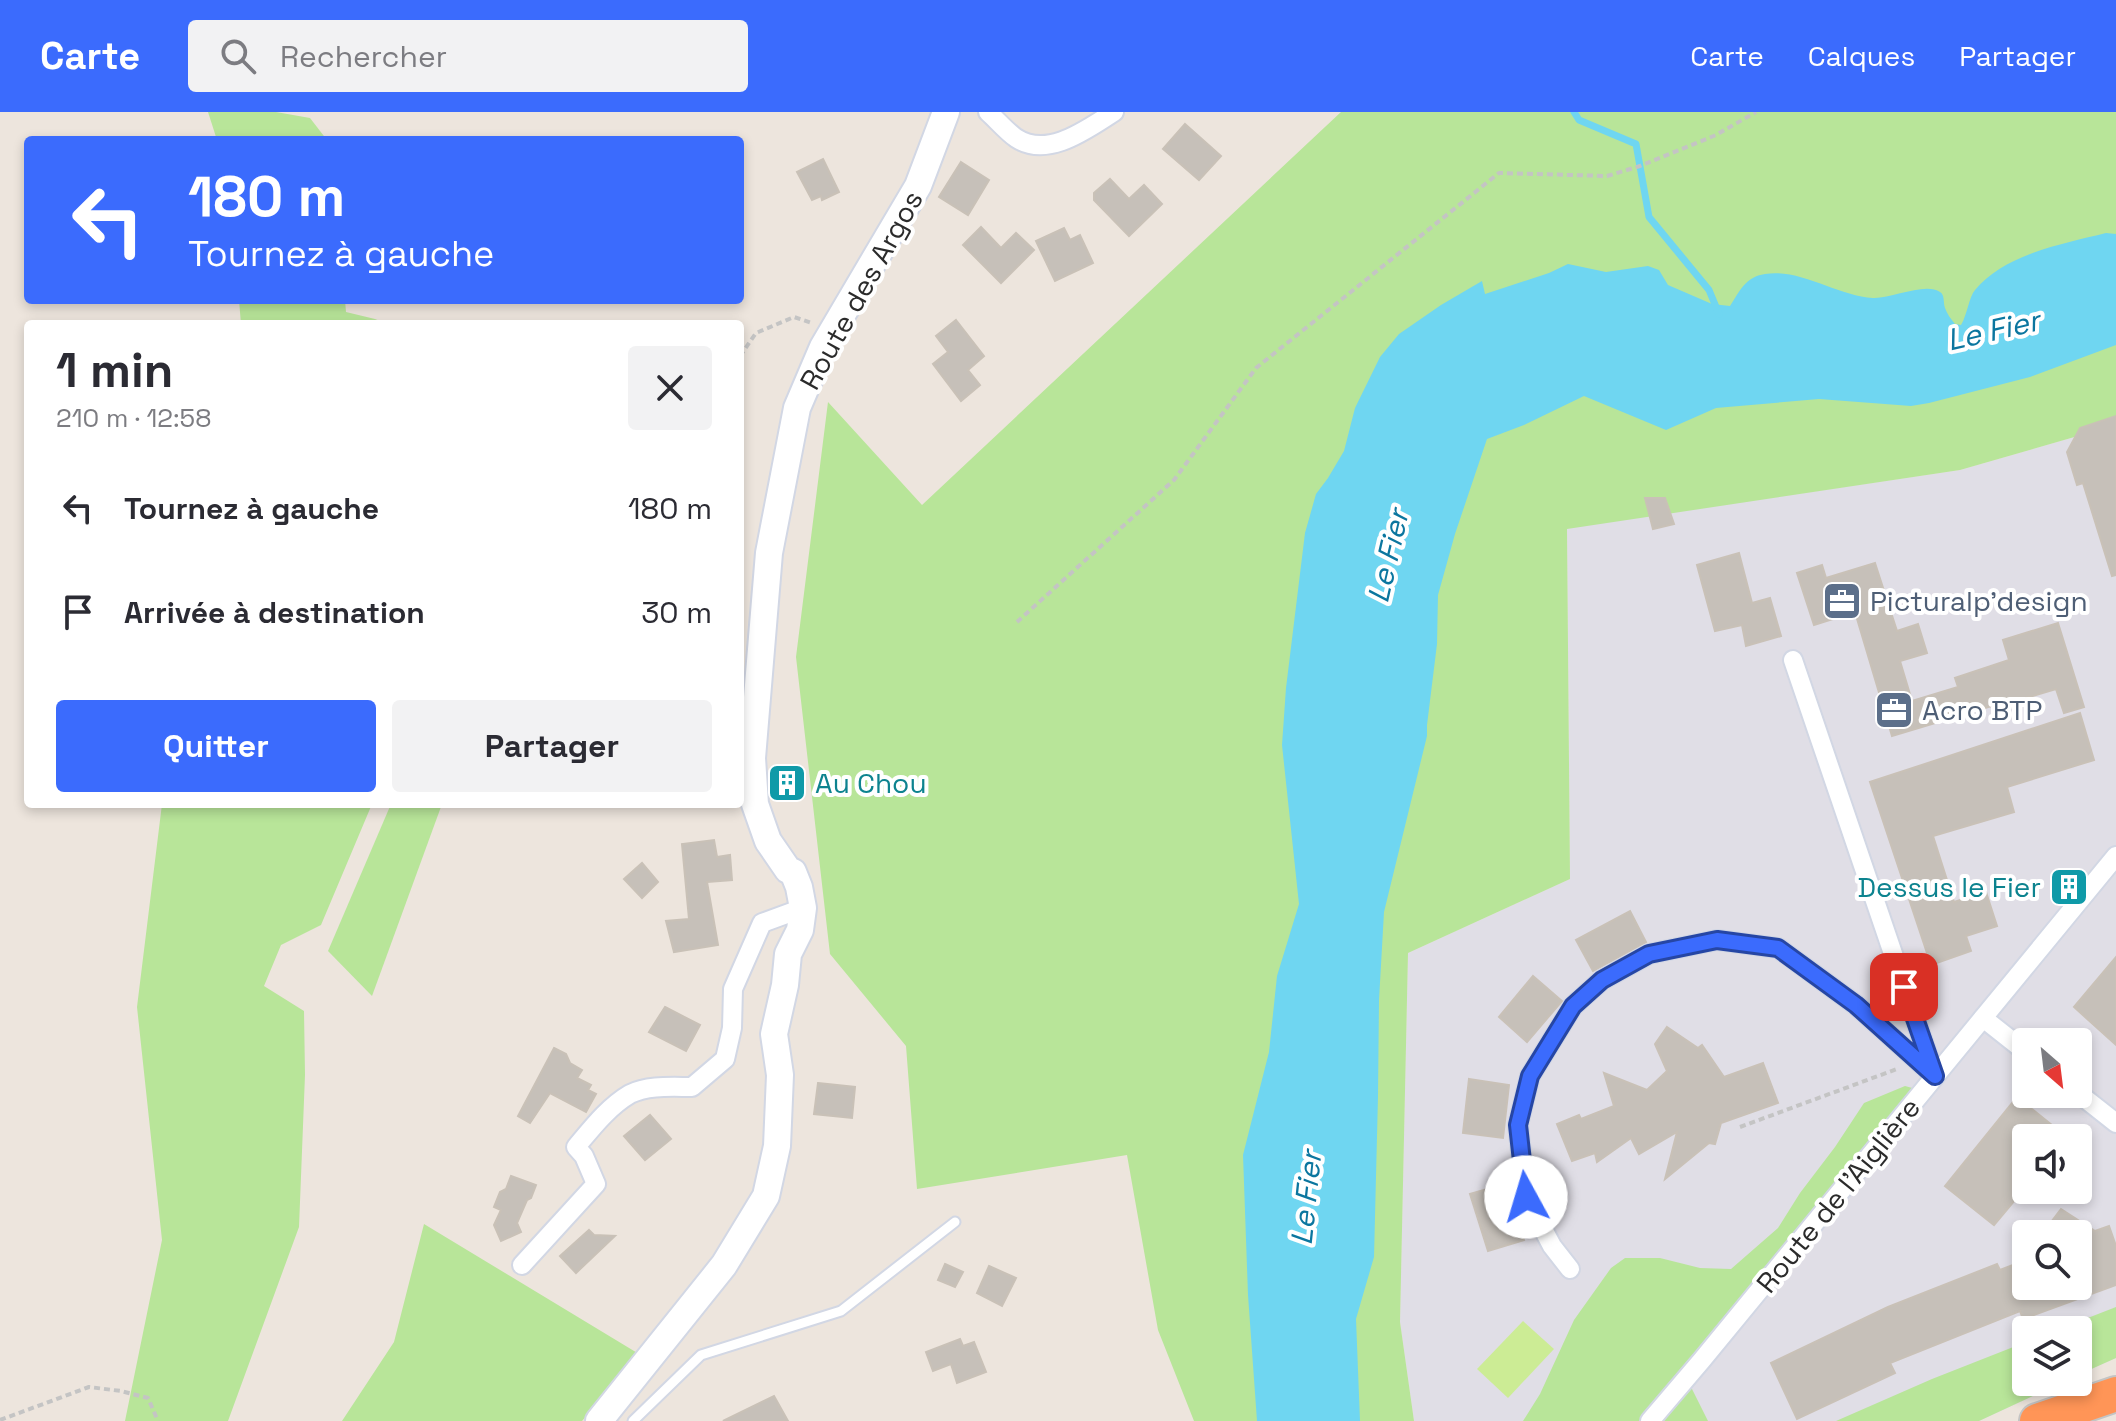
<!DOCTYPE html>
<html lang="fr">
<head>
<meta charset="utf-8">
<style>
	body { margin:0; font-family:"Space Grotesk",sans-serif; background:#f2f2f3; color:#2b2b33; height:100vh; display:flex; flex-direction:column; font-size:30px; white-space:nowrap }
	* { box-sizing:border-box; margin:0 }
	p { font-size:26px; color:#7c7c81 }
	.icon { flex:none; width:44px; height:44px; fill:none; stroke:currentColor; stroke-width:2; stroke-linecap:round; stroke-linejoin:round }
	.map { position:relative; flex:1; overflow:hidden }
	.drawer { position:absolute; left:24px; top:208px; width:720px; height:488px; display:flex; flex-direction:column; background:#fff; border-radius:8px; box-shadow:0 4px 12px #0003 }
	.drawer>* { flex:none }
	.banner { position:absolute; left:24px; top:24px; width:720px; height:168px; border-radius:8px; box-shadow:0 4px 12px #0003; background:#3b6bfd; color:#fff; overflow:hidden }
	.needle { width:52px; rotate:152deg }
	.fabs { position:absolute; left:2012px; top:916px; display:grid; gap:16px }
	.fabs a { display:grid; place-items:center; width:80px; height:80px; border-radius:8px; background:#fff; box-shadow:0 4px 12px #0003; font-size:40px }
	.pin { position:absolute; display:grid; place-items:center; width:68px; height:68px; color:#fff; margin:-34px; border-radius:16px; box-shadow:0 4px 12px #0006 }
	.me { position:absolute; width:88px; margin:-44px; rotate:354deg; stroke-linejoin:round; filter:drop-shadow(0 0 6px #0008) }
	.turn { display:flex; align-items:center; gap:28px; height:168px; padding:0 32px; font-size:36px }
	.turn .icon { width:104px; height:104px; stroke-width:2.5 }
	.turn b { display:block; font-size:56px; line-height:68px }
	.round { display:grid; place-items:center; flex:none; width:84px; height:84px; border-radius:8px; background:#f2f2f3 }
	.overview { display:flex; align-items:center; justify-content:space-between; height:136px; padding:0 32px }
	h1 { font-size:48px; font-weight:800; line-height:60px }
	.button { display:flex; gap:16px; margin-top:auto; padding:16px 32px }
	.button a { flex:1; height:92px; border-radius:8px; background:#3b6bfd; color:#fff; font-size:32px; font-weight:800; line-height:92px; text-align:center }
	.button a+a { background:#f2f2f3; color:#2b2b33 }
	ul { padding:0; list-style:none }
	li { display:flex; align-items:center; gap:24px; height:104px; padding:0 32px }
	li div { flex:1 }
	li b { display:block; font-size:30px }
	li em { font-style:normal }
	header { display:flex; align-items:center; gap:48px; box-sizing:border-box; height:112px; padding:0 40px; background:#3b6bfd; color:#fff }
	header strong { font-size:38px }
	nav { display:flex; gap:44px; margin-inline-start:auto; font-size:28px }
	.search { width:560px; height:72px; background:#f2f2f3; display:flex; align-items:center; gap:20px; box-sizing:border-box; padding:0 28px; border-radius:8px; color:#7c7c81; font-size:30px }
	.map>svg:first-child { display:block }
	.industrial { fill:#e0dee6; fill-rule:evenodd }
	.green { fill:#b8e599 }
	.pitch { fill:#ccec95 }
	.water { fill:#6fd6f1 }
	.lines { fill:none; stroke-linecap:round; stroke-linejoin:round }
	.stream { stroke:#6fd6f1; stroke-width:7 }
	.building { fill:#c6c0b9; stroke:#c9c1b7; stroke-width:2 }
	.lane-casing { stroke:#d2d7e4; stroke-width:13 }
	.street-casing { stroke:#d2d7e4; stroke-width:22 }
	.secondary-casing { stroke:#d2d7e4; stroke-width:30 }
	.highway-casing { stroke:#c4c4c4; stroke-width:38 }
	.path { stroke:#c4c4c4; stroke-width:4; stroke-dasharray:6 4; stroke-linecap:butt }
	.lane { stroke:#fff; stroke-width:9 }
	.street { stroke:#fff; stroke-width:18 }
	.secondary { stroke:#fff; stroke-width:26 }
	.highway { stroke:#ff9557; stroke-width:34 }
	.route-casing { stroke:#2646a4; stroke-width:20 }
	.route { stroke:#3b6bfd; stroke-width:14 }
	.labels { text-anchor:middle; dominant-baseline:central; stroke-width:8; stroke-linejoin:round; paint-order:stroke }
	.street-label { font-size:28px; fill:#2b2b2b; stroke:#fff }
	.service-label { font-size:28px; fill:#4e5e75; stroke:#fff; text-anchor:start }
	.culture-label { font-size:28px; fill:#0d838f; stroke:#fff; text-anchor:start }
	.water-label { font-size:30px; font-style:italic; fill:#0b769f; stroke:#fff }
</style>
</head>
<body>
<header>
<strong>Carte</strong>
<div class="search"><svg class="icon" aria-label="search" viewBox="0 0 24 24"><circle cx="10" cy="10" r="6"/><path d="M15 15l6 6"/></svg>Rechercher</div>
<nav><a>Carte</a><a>Calques</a><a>Partager</a></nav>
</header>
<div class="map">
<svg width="2116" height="1309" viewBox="0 0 2116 1309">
	<rect width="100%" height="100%" fill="#ede5dd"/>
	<path class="industrial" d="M2116,313V1246L2078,1263V1218H2026V1270H2063L1979,1309H1414L1400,1210L1408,841L1570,767L1567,416L1960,358ZM2026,930H2078V982H2026ZM2026,1026H2078V1078H2026ZM2026,1122H2078V1174H2026Z"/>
	<g class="green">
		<path d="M208,0H276L310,6L327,28H217Z"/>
		<path d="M1341,0H2116V313L1960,358L1567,417L1570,767L1408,841L1400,1210L1414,1309H1194L1158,1218L1127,1043L917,1077L906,934L830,842L796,545L828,290L922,393Z"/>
		<path d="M239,188H345L346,200L375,207L387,212H241Z"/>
		<path d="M162,692H372L321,813L281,833L264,874L304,899L305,963L299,1115L228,1309H125L162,1128L137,895Z"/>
		<path d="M391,692H442L372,884L328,839Z"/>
		<path d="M1905,974L1916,977L1683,1259L1708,1309H1523L1540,1282L1574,1208L1611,1156L1625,1146H1660L1700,1156L1731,1157L1778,1116L1800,1081L1835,1035L1864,991Z"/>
		<path d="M424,1112L639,1242L582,1309H342L394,1230Z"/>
		<path d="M2116,1195V1246L2078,1263V1218H2057Z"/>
		<path d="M2026,1230V1270H2063L1979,1309H1836L1932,1267Z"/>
	</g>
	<path class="pitch" d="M1523,1209L1554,1237L1508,1286L1477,1257Z"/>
	<path class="water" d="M2106,121L2116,122V233L2030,265L1929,291L1911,294L1819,287L1716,296L1666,318L1584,284L1524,313L1487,327L1455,422L1438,483L1437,532L1427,613V624L1384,800L1379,888L1378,984L1374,1145L1356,1207L1360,1309H1257L1248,1183L1243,1043L1269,940L1277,864L1299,792L1282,633L1286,576L1305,421L1316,382L1328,366L1344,339L1355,296L1380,245L1399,222L1441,193L1482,169L1485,182L1549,161L1568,152L1606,160L1648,154L1659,158L1668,173L1712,192L1730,194C1740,179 1745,165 1765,162C1800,156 1838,184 1873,186C1891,187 1925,170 1940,180C1945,183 1943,190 1945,196C1947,202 1951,207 1955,212L1961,213C1967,203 1969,185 1975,178C2005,142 2062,132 2106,121Z"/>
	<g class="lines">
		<path class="stream" d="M1574,0L1579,8L1636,32L1649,105L1709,178L1719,202"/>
	</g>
	<g class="building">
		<path d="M1185,12L1221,44L1199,68L1163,37Z"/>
		<path d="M823,47L839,80L822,88L821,84L812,88L797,60Z"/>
		<path d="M961,50L989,68L968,103L939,85Z"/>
		<path d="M1110,67L1129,87L1144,73L1162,92L1129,124L1094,88V81Z"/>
		<path d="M981,115L1001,136L1016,121L1034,138L1001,171L963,133Z"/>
		<path d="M1064,116L1070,128L1080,123L1093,151L1055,169L1036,129Z"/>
		<path d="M956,208L984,244L968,258L980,273L961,289L933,252L948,240L936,224Z"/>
		<path d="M2116,304V463L2112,464L2083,371L2077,373L2067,340L2080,316Z"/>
		<path d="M1645,386H1665L1674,412L1653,417Z"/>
		<path d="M1739,441L1752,491L1770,486L1781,524L1746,534L1742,513L1715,519L1697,453Z"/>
		<path d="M1875,451L1897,519L1918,512L1927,541L1900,549L1912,589L1958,575L1955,566L2009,548L2003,528L2058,511L2084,595L2064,601L2056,577L2016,589L2015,587L1892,624L1855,500L1814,513L1797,461L1822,453L1826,466Z"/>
		<path d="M2080,601L2094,648L2007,675L2014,700L1933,724L1954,790L1986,780L1997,814L1966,824L1971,839L1931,853L1870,670Z"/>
		<path d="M714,728L717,745L730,743L732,768L707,770L718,833L674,840L666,809L689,807L682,732Z"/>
		<path d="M642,751L658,770L642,786L624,767Z"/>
		<path d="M1630,799L1646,830L1593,859L1576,828Z"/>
		<path d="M2116,845V933L2074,895Z"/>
		<path d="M1533,864L1562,889L1527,930L1499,905Z"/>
		<path d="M665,895L700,913L686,939L649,920Z"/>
		<path d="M1667,915L1698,936L1702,933L1724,965L1763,951L1778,991L1721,1011L1715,1032L1709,1031L1665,1067L1677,1020L1639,1042L1631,1026L1597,1050L1595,1041L1572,1049L1557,1012L1579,1003L1581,1007L1614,994L1604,961L1647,978L1667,959L1655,932Z"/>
		<path d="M554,936L566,942L570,951L582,958L577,966L591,973L588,978L596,982L586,1000L550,981L530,1011L518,1004Z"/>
		<path d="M1469,967L1509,973L1503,1026L1463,1021Z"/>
		<path d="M818,971L855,975L852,1006L814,1002Z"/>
		<path d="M2017,985L2068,1026H2026V1075L1994,1113L1945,1074Z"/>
		<path d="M650,1003L671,1027L645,1048L624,1024Z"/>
		<path d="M511,1064L536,1073L531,1086L527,1088L517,1111L521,1120L501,1129L494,1113L501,1098L494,1095L500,1080L506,1077Z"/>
		<path d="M1505,1072L1524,1128L1488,1139L1470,1082Z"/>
		<path d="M2061,1097L2095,1119L2109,1114L2116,1134V1173L2023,1207L2020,1199L1890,1251L1895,1261L1797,1307L1771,1251L1888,1195L1997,1152L2000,1158L2026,1148V1174H2078V1122H2042Z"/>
		<path d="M589,1118L594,1123L615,1124L576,1161L560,1144Z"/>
		<path d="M945,1152L963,1160L955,1175L938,1168Z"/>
		<path d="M989,1154L1016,1166L1002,1194L977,1181Z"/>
		<path d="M960,1227L963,1234L974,1230L986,1260L957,1271L951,1252L933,1259L926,1240Z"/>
		<path d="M774,1284L788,1309H723Z"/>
	</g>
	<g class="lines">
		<defs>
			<path id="lane" d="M633,1309L701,1243L841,1199L955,1110"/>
			<g id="street">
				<path d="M988,0C997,8 1006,19 1016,26C1048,47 1087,17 1114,0"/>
				<path d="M1793,548L1934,962"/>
				<path d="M1983,906L2026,940"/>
				<path d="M2078,981L2116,1011"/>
				<path d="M522,1153L596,1072L584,1044L576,1035C592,1016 608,995 630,982C648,973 672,975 692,975L725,947L732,916L733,877L762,811L803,796"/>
				<path d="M1570,1157L1552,1134L1526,1085L1518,1013L1530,964L1573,894L1602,868L1649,842L1717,828L1778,836L1856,893L1935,964"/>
				<path d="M1650,1309L1702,1248L2116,744"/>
			</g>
			<path id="secondary" d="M599,1309L724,1153L766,1084L777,1034L780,963L774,922L785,873L788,842L800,818L803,796L799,775L793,760L788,758L768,729L755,692L752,646L769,441L797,296L823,235L918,74L946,0"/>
			<path id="highway" d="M2037,1309L2116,1282"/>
		</defs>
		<use href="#lane" class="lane-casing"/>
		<use href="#street" class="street-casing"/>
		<use href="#secondary" class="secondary-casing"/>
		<use href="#highway" class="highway-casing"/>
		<g class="path">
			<path d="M740,244L756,221L794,205L812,211"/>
			<path d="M1017,510L1174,368L1256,256L1499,61L1607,64L1640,54L1716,23L1756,0"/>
			<path d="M1740,1015L1897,957"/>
			<path d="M0,1308L89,1275L121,1279L148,1286L158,1309"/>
		</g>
		<use href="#lane" class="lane"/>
		<use href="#street" class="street"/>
		<use href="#secondary" class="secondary"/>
		<use href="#highway" class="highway"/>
	</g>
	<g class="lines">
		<defs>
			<path id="route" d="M1526,1085L1518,1013L1530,964L1573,894L1602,868L1649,842L1717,828L1778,836L1856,893L1935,964L1904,875"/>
		</defs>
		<use href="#route" class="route-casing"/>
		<use href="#route" class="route"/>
	</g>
	<defs>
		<symbol id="office-square" viewBox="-11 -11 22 22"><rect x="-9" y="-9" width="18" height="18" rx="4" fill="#5c6f8a" stroke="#fff"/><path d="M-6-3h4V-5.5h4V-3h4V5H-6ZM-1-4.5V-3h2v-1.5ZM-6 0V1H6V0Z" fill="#fff"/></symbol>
		<symbol id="building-square" viewBox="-11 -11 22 22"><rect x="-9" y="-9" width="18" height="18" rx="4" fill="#0f9aa8" stroke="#fff"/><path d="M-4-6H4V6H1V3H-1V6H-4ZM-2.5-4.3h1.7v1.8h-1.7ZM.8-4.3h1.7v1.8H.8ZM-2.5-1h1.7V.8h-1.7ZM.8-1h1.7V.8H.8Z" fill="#fff"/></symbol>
	</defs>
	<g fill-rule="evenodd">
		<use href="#office-square" x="1820" y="467" width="44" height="44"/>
		<use href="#office-square" x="1872" y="576" width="44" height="44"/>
		<use href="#building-square" x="765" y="649" width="44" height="44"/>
		<use href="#building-square" x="2047" y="753" width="44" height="44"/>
	</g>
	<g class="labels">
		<g class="street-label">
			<text transform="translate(861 178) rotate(-61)">Route des Argos</text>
			<text transform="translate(1838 1083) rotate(-51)">Route de l'Aiglière</text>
		</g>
		<g class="service-label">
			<text x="1870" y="489">Picturalp'design</text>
			<text x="1922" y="598">Acro BTP</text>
		</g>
		<g class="culture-label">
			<text x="815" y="671">Au Chou</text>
			<text x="2041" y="775" text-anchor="end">Dessus le Fier</text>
		</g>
		<g class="water-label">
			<text transform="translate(1993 218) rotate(-13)">Le Fier</text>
			<text transform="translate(1388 444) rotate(-77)">Le Fier</text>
			<text transform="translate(1306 1086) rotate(-84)">Le Fier</text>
		</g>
	</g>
</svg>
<div class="fabs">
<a><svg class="needle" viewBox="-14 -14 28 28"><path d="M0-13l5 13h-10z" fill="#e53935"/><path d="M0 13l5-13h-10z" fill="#7c7c81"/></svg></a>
<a><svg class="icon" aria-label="sound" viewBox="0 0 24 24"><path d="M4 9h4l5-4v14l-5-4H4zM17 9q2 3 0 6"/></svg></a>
<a><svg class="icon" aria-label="search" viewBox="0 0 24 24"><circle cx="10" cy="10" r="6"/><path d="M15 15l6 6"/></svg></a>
<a><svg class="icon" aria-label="layers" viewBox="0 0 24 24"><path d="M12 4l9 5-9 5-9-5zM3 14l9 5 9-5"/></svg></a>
</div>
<div class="pin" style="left:1904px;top:875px;background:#d93025"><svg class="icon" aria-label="arrive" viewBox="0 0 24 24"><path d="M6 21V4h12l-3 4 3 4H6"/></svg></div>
<svg class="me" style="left:1526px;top:1085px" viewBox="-20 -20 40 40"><circle r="19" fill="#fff"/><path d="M0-13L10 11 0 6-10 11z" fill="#3b6bfd"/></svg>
<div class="banner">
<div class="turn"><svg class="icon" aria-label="left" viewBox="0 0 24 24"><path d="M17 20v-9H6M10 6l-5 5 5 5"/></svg><div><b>180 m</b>Tournez à gauche</div></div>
</div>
<section class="drawer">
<div class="overview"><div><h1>1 min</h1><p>210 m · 12:58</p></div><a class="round"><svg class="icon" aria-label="close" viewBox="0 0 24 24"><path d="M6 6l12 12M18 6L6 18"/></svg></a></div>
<ul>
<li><svg class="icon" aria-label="left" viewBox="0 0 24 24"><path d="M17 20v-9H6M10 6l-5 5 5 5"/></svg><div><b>Tournez à gauche</b></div><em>180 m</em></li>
<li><svg class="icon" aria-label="arrive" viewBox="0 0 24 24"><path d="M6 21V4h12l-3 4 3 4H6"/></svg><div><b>Arrivée à destination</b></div><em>30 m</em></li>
</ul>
<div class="button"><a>Quitter</a><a>Partager</a></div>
</section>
</div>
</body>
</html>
